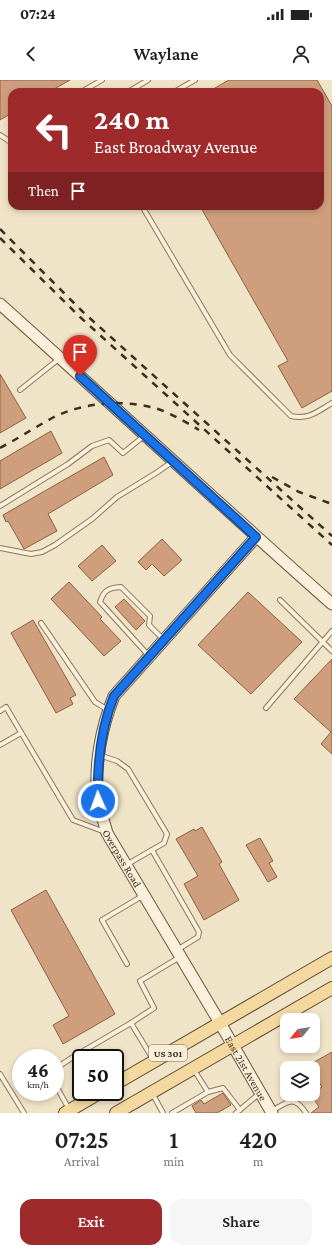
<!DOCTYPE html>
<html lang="en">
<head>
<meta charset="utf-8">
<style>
	body { margin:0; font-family:"Crimson Pro",serif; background:#f6f6f6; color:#202124; height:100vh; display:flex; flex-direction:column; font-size:15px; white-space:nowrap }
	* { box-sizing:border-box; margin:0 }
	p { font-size:13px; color:#757577 }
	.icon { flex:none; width:22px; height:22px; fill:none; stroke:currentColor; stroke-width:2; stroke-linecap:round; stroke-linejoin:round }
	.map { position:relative; height:1033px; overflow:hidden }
	.details { display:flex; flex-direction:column; background:#fff; flex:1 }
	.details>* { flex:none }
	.hud { position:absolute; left:8px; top:8px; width:316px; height:122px; border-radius:12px; box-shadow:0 2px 6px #0003; background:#9e2a2b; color:#fff; overflow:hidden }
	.needle { width:26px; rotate:240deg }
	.buttons { position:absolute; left:280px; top:933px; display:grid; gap:8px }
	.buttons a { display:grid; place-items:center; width:40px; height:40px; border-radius:8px; background:#fff; box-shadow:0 2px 6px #0003; font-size:20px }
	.speed { position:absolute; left:12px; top:969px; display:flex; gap:8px; font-size:20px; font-weight:700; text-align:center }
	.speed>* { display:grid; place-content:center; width:52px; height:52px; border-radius:50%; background:#fff; box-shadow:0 2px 6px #0003; line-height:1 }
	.speed small { font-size:10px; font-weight:400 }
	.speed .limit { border:2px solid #111; border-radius:6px; background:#fff; color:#111 }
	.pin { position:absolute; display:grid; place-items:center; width:34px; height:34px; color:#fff; margin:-41px -17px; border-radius:50% 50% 50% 0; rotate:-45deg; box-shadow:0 0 4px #0007 }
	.pin .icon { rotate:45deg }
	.me { position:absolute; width:44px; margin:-22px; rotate:358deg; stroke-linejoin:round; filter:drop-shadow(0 0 3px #0008) }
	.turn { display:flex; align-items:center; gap:14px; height:84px; padding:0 20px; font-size:18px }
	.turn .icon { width:52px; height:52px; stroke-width:2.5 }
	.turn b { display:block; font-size:28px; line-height:34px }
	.then { display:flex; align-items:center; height:38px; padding:0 20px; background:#0003; gap:8px; font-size:15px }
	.eta { display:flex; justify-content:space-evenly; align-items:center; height:68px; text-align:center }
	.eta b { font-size:24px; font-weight:600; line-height:28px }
	.action { display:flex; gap:8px; margin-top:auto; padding:8px 20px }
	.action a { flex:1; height:46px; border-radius:12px; background:#9e2a2b; color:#fff; font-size:16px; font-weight:600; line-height:46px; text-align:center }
	.action a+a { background:#f6f6f6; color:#202124 }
	.status { display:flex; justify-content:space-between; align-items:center; height:28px; padding:0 20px; background:#fff; direction:ltr }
	.status svg { height:11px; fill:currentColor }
	header { display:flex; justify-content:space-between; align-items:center; height:52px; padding:0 20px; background:#fff; font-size:18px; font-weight:600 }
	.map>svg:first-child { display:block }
	.building { fill:#cf9f7d; stroke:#8d5f41 }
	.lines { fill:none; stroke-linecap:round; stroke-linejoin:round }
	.lane-casing { stroke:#8d765c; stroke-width:6 }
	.secondary-casing { stroke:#6f573f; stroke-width:13 }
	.primary-casing { stroke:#5b4430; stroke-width:14 }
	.lane { stroke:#faf1dc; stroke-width:4 }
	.secondary { stroke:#faf1dc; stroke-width:11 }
	.primary { stroke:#f3d9a0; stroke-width:12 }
	.rail { stroke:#3d2e20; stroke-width:2.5; stroke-dasharray:7 7; stroke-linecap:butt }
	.route-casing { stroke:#114b97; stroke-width:10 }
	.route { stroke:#1a73e8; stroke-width:7 }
	.labels { text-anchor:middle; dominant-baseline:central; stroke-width:4; stroke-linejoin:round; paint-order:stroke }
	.shield { fill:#f7eed8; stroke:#756857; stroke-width:1 }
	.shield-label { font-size:10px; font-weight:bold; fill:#3d2e20 }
	.street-label { font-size:11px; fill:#3d2e20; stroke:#f7eed8 }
</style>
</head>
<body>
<div class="status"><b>07:24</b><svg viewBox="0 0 49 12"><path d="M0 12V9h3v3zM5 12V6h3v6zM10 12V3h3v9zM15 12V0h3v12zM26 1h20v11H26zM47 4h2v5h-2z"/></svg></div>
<header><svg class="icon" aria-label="back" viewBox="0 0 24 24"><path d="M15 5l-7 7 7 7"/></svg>Waylane<svg class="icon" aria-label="person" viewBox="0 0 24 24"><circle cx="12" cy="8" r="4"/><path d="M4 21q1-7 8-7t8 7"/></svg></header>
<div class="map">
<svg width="332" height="1033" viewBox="0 0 332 1033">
	<rect width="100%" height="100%" fill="#f0e4c8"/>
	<g class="building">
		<path d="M0,0H70L49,12H12V33L0,40Z"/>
		<path d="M229,0H317L332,26V311L302,328L278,286L288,281L200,126H320V12H208Z"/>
		<path d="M0,294L26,338L0,353Z"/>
		<path d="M51,351L62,373L0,409V381Z"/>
		<path d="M104,377L113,395L48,434L57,451L24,469L8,441L6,442L3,435Z"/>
		<path d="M162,459L182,480L164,496L152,484L146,490L138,482Z"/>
		<path d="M102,465L116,481L92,501L78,486Z"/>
		<path d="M69,502L102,537L100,539L121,561L104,576L51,519Z"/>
		<path d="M248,512L302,562L251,614L198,565Z"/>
		<path d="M124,519L145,541L136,550L115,527Z"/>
		<path d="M33,540L76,615L70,618L73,624L56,633L11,553Z"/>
		<path d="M332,579V674L321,664L331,652L294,619Z"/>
		<path d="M202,747L222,782L219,784L239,820L204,840L184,804L198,796L176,759L194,749L195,751Z"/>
		<path d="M260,758L273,781L269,783L277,797L268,802L246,765Z"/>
		<path d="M46,810L115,934L63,964L53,945L69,936L11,830Z"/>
		<path d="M332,972V1033H311L319,1027L311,1014L322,1007L313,992V988H310L309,985Z"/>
		<path d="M223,1013L231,1025L217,1033H196L192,1026L201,1020L204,1024Z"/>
	</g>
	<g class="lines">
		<defs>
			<g id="lane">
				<path d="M81,12L102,0"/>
				<path d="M128,12L148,0"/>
				<path d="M174,12L195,0"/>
				<path d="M0,55L12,63"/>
				<path d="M142,126L230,275L291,336C309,340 318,331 332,323"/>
				<path d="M20,310L60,278"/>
				<path d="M0,426L68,384L92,366L109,360L123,373L144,356"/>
				<path d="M0,468L31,474L42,472L55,465L92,439L117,417L156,393L172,382"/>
				<path d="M280,520L332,571"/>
				<path d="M41,543L95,622L108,630"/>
				<path d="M149,576L100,522C104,510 108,508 121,507L150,536L149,545L164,560"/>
				<path d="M266,628L332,551"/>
				<path d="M0,631L6,627L73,740L105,752"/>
				<path d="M0,665L21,653"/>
				<path d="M99,675L117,681L128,689L167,754L164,763L126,785"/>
				<path d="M152,770L199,852L198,857L177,870"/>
				<path d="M127,884L102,840L144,815"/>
				<path d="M154,981L131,943L154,928L140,901L180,877"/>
				<path d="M55,989L73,977L131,943"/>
				<path d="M194,990L208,1012L223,1008L240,1030"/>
				<path d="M0,994L24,1033"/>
				<path d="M55,1004L69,1029"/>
				<path d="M152,1013L163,1033"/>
				<path d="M272,1031C287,1022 294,1014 306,1033"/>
				<path d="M172,1033L208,1012"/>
				<path d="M236,1033L260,1013"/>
			</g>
			<g id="secondary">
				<path d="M0,224C111,323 220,425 332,524"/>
				<path id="s1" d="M256,457L114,616C101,648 94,686 98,720C100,731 104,742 107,753L220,943L272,1033"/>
			</g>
			<g id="primary">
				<path d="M115,1004L332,878"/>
				<path d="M65,1033L101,1012"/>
				<path d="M116,1033L332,908"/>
			</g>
		</defs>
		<use href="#lane" class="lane-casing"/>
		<use href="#secondary" class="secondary-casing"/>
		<use href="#primary" class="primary-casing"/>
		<use href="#lane" class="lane"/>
		<use href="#secondary" class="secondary"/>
		<use href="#primary" class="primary"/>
		<g class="rail">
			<path d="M0,149L83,232L332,456"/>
			<path d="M0,158L80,237L332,465"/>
			<path d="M0,368C19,358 37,346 56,336C87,322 125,319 158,329C172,334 186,342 199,350"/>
			<path d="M272,397L299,412L332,424"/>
		</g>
	</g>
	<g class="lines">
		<defs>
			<path id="route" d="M80,296L256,457L114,616C100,650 97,685 98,721"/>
		</defs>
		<use href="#route" class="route-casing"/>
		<use href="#route" class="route"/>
	</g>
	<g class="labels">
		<rect class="shield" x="149" y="965" width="38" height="16" rx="3"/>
		<g class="shield-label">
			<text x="168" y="973">US 301</text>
		</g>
		<g class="street-label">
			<text stroke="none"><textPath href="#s1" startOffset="383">Overpass Road</textPath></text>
			<text stroke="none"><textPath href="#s1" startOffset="627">East 21st Avenue</textPath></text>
		</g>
	</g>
</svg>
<div class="buttons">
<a><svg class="needle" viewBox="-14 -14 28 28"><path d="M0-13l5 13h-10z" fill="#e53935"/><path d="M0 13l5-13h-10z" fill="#757577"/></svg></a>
<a><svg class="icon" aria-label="layers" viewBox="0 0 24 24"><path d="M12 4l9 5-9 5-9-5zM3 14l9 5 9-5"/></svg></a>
</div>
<div class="speed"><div>46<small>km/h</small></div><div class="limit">50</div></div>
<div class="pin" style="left:80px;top:296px;background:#d93025"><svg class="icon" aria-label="arrive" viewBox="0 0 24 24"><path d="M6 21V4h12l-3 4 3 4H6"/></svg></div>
<svg class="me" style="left:98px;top:721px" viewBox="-20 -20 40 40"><circle r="17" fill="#1a73e8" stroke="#fff" stroke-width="3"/><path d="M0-11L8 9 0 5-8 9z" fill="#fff"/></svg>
<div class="hud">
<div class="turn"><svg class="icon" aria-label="left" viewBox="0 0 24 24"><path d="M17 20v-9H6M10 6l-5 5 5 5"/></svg><div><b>240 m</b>East Broadway Avenue</div></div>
<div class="then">Then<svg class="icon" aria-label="arrive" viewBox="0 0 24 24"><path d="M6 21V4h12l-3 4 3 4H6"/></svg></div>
</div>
</div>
<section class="details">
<div class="eta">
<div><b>07:25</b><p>Arrival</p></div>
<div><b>1</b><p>min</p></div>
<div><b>420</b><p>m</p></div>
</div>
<div class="action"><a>Exit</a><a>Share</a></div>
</section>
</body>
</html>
